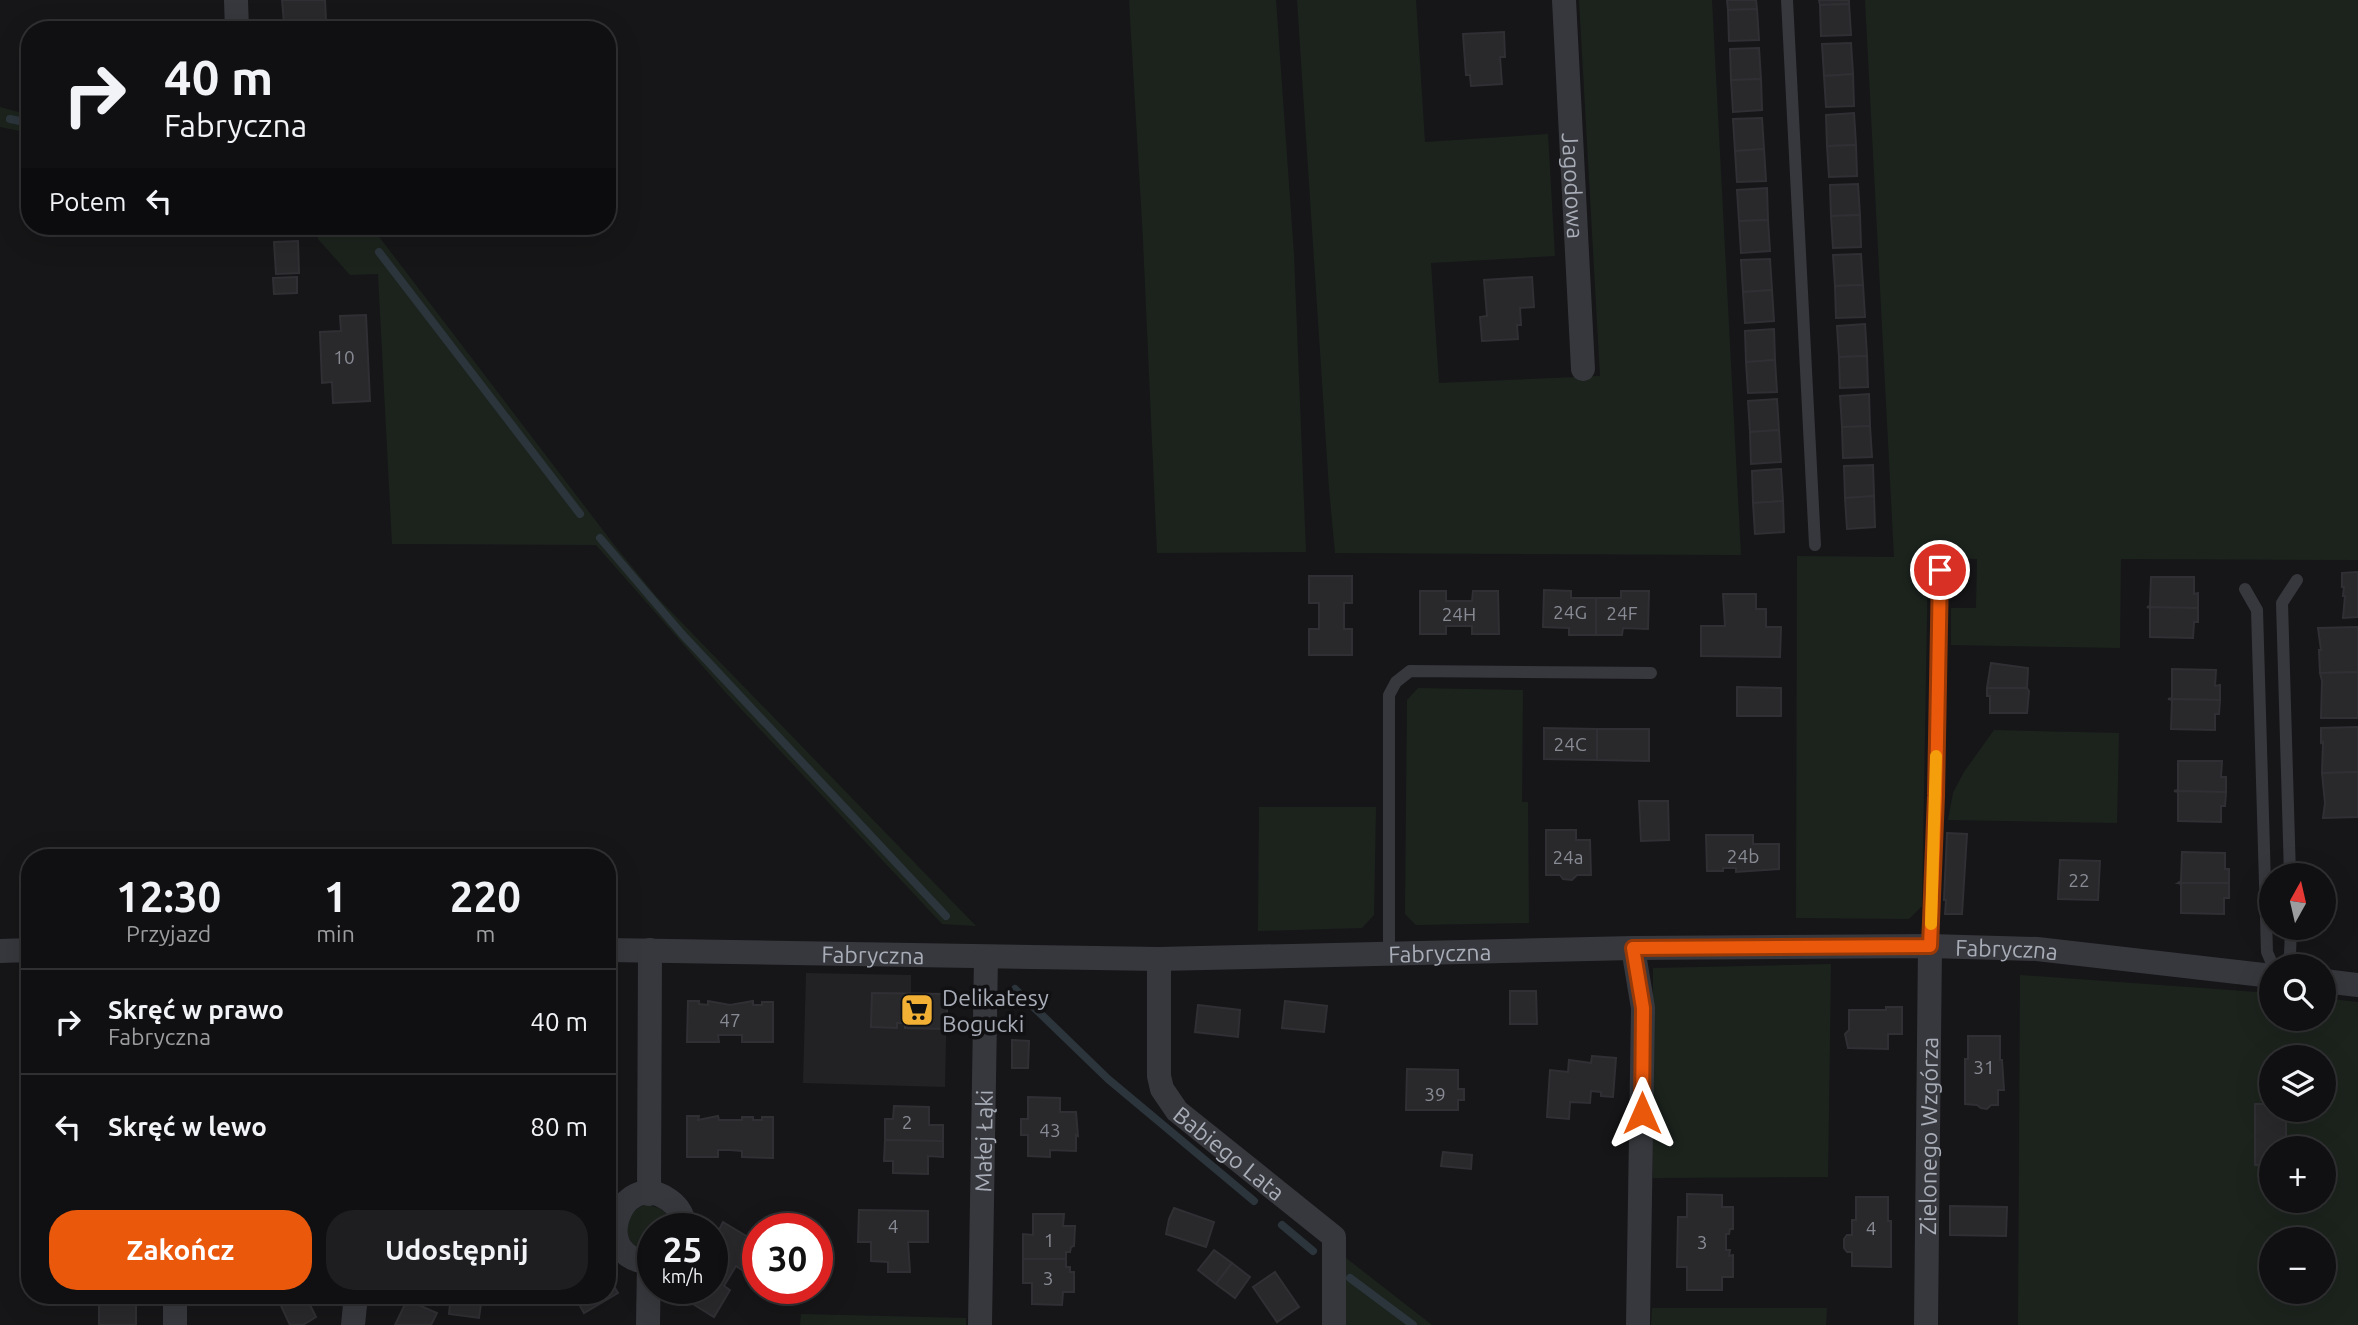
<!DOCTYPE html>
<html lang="pl">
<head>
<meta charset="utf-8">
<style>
	body { margin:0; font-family:Ubuntu,sans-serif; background:#1e1e20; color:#f1f3f6; height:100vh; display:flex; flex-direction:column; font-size:26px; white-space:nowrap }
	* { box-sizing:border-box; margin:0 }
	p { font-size:23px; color:#9c9d9f }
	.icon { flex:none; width:38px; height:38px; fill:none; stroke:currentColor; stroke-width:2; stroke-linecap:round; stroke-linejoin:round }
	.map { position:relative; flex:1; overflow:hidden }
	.sheet { position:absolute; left:21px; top:849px; width:595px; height:455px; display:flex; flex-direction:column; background:#101012; border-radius:28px; box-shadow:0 7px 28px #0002,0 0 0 2px #303032 }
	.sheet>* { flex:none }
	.top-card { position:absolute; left:21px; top:21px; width:595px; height:214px; border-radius:28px; box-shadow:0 7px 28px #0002,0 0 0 2px #303032; background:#101012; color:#f1f3f6; overflow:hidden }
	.needle { width:46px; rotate:8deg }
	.tools { position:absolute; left:2259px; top:863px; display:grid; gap:14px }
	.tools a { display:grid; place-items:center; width:77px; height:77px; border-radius:50%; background:#101012; box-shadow:0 7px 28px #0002,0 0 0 2px #303032; font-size:35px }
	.speed { position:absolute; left:637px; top:1213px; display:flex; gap:14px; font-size:35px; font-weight:700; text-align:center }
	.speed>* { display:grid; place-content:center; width:91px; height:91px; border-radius:50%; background:#101012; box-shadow:0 7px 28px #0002,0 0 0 2px #303032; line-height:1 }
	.speed small { font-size:18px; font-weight:400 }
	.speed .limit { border:10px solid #d22; background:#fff; color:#111 }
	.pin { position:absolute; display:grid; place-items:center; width:60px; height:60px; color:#fff; margin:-30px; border:4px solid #fff; border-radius:50%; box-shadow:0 2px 7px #0007 }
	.me { position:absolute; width:77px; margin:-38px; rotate:0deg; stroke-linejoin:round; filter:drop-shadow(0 0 5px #0008) }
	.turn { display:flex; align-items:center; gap:24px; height:147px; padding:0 28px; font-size:32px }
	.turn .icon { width:91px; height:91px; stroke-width:2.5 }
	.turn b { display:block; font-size:49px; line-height:60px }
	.then { display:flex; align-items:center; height:66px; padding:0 28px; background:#0003; gap:14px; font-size:26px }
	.eta { display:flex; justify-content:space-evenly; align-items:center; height:119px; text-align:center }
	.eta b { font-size:42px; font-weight:600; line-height:49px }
	.cta { display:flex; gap:14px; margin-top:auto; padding:14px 28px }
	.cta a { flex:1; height:80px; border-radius:28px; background:#ea580c; color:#fff; font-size:28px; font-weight:600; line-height:80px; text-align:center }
	.cta a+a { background:#1e1e20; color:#f1f3f6 }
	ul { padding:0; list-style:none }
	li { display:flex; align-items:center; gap:21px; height:105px; padding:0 28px; border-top:2px solid #303032 }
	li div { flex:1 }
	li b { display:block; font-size:26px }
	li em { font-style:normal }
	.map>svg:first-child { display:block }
	.built { fill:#222225 }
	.green { fill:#1c231d; fill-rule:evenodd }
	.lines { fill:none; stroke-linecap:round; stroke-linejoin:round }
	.stream { stroke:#2c353c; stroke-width:8 }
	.building { fill:#29292c; stroke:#303034; stroke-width:2 }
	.lane { stroke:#37383d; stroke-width:12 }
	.street { stroke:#37383d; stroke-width:24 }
	.route-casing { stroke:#983908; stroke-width:18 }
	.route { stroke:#ea580c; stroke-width:12 }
	.slow { stroke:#f59e0b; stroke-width:12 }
	.labels { text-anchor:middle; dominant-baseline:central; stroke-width:7; stroke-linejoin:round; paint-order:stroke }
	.number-label { font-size:19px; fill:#888b94 }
	.street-label { font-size:23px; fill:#a8adb8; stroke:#111113 }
	.poi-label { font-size:23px; fill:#a8adb8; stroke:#111113; text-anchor:start }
</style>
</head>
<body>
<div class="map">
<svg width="2358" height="1325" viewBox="0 0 2358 1325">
	<rect width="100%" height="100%" fill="#161618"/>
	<path class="built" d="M806,973L911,975V994H947L945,1087L803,1083Z"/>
	<g class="green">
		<path d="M1129,0H1276L1294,255L1306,552L1157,553L1143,240Z"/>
		<path d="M1297,0H1416L1425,142L1548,134L1555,256L1431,263L1439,383L1600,376L1579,0H1712L1741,555L1335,553L1329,489Z"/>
		<path d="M1865,0H2358V560L2121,559L2120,648L1951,645V608H1976L1977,559L1928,558L1922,906L1909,919L1796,918L1797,556L1894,557Z"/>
		<path d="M0,107L30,115V133L0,127Z"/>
		<path d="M318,226H376L377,234L615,546L656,596L976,926L942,924L727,694L596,545L392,544L378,274L350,275L318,239Z"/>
		<path d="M1418,688L1523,690L1522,802H1528L1529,923L1416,925L1405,914L1407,700Z"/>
		<path d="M1994,730L2119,733L2117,823L1948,820L1953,793L1964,772Z"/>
		<path d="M1259,807H1376L1374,915L1362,928L1258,931Z"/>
		<path d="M1831,964L1828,1177L1653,1178V968Z"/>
		<path d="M2020,975L2271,993L2272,1018H2324V998L2358,1002V1325H2018ZM2272,1057H2324V1110H2272ZM2272,1148H2324V1200H2272ZM2272,1239H2324V1292H2272Z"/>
		<path d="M645,1205C661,1206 670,1213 672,1228H653V1251C623,1253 618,1214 645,1205Z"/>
		<path d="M1346,1258L1432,1325H1346Z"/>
		<path d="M1652,1308H1827L1826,1325H1651Z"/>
		<path d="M801,1314L966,1318V1325H800Z"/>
	</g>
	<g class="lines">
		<g class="stream">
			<path d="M10,119L30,123"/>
			<path d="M379,252L580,514"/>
			<path d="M600,538L682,634L946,916"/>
			<path d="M1015,989L1108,1079L1254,1201"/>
			<path d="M1282,1225L1313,1251"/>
			<path d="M1350,1278L1413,1325"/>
		</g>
	</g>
	<g class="building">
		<path d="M282,0H325L326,21L284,23Z"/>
		<path d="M1727,0H1756L1757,9L1728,10Z"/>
		<path d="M1819,0H1849V4L1820,5Z"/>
		<path d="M1849,4L1851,35L1821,36L1820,5Z"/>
		<path d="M1757,9L1759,40L1729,41L1728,10Z"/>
		<path d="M1504,32L1505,57H1500L1502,84L1471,86L1470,75H1466L1463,34Z"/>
		<path d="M1851,43L1853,74L1824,76L1822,44Z"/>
		<path d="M1759,48L1761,79L1731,80L1730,49Z"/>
		<path d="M1853,74L1854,106L1826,107L1824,76Z"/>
		<path d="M1761,79L1762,110L1733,112L1731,80Z"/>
		<path d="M1854,113L1856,145L1827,146L1826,115Z"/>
		<path d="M1762,118L1764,149L1735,151L1733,119Z"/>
		<path d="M1856,145L1857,176L1829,177L1827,146Z"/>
		<path d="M1764,149L1766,181L1737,182L1735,151Z"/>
		<path d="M1858,184L1860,215L1831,216L1830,185Z"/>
		<path d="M1767,188L1768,220L1739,221L1737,190Z"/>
		<path d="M1860,215L1861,247L1833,248L1831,216Z"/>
		<path d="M1768,220L1770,251L1741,253L1739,221Z"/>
		<path d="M298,241L299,273L276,274L274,242Z"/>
		<path d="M1861,254L1863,285L1835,286L1833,255Z"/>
		<path d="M1770,259L1772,290L1743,292L1741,260Z"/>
		<path d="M297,277V293L274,294L273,278Z"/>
		<path d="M1532,277L1534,307L1520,308L1521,325H1517L1518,339L1482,341L1480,317L1487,316L1484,280Z"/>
		<path d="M1863,285L1865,317L1836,318L1835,286Z"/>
		<path d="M1772,290L1774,321L1745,323L1743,292Z"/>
		<path d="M366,315L370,401L333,403L332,382L322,383L320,332L341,331L340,316Z"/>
		<path d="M1865,324L1867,356L1839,357L1837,326Z"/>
		<path d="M1774,329L1775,360L1746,362L1745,331Z"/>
		<path d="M1867,356L1868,387L1840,388L1839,357Z"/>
		<path d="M1775,360L1777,392L1748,393L1746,362Z"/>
		<path d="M1869,394L1870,426L1842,427L1840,396Z"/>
		<path d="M1777,399L1779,430L1750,432L1748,401Z"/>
		<path d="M1870,426L1872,457L1843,458L1842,427Z"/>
		<path d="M1779,430L1781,462L1751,464L1750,432Z"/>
		<path d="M1873,465L1874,496L1845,498L1844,466Z"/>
		<path d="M1781,469L1783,501L1753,503L1752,471Z"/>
		<path d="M1874,496L1875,527L1847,529L1845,498Z"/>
		<path d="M1783,501L1784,532L1755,534L1753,503Z"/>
		<path d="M2358,572V617L2343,618L2345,596H2343L2344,587H2342V573Z"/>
		<path d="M1309,576H1352V603H1344V629H1352V655H1309V629H1319V603H1309Z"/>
		<path d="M2151,577H2194V594L2198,593V608L2147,607L2150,606Z"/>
		<path d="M1544,590L1571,591V598H1596V635H1569V628L1543,627Z"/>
		<path d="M1420,591H1446V601H1472L1473,591H1498L1499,634H1472V626H1446V634H1420Z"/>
		<path d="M1621,591H1649L1648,629L1623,628L1622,635H1596V598H1621Z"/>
		<path d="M1723,594H1756V609H1766V627H1781L1780,657L1701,656V626H1725Z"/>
		<path d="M2147,607L2198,608V622H2194L2193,638L2150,637V608Z"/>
		<path d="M2358,627V672L2320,673L2319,650H2321L2318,628Z"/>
		<path d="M1991,663L2028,668L2027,688H1987Z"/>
		<path d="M2172,669L2216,670L2215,686L2220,685V700L2168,699L2172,698Z"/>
		<path d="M2358,672V718H2321L2322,681L2320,673Z"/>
		<path d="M1737,687L1781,688V716H1737Z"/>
		<path d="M1987,688H2027L2029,691L2027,713H1990V696H1987Z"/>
		<path d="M2168,699L2220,700L2219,714H2215V730L2171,729L2172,700Z"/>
		<path d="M2358,727V772L2322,773L2323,742L2321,743V728Z"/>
		<path d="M1544,728L1597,729V760L1544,759Z"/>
		<path d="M1597,729H1649V761L1597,760Z"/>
		<path d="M2178,761H2222L2221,777H2226V792L2174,791L2178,790Z"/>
		<path d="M2358,772V817L2323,818L2325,803L2322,773Z"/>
		<path d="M2174,791L2226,792L2225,806H2221V822L2178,821V792Z"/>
		<path d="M1639,801H1668L1669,840L1641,841Z"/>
		<path d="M1546,830H1576V840H1590L1591,875H1577L1572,880L1563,879L1560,875H1546Z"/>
		<path d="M1947,833L1967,834L1962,914H1945L1946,900H1944Z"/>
		<path d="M1706,835H1753V844H1779V869L1736,872V868H1723V871H1707Z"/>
		<path d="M2182,852L2225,853V869H2229V883H2178L2181,881Z"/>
		<path d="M2060,860L2100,861L2098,900L2058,899Z"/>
		<path d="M2178,883H2229V898H2224V914L2181,913V884Z"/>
		<path d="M1510,991H1536L1537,1024H1510Z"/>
		<path d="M872,993L947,994V1029L905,1028V1023H897V1028L871,1027Z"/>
		<rect x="607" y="1000" width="7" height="39"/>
		<path d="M688,1001H699V1004L708,1005V1001L730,1005L753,1001V1005H762V1002H773V1042H742V1035H718L719,1042H687Z"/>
		<path d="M1285,1001L1327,1006L1324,1032L1282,1028Z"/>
		<path d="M1198,1005L1240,1010L1238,1037L1195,1032Z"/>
		<path d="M1886,1007H1902V1034H1888V1049L1848,1048L1845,1034L1849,1030V1010H1886Z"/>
		<path d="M1968,1036H2000V1060H2002L2004,1090H1998V1105H1991L1987,1109L1981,1108L1977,1105L1965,1104V1059H1968Z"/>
		<path d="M1012,1040L1029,1041L1028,1068H1012Z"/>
		<path d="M1592,1056L1616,1058L1613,1097L1601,1096V1092L1591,1091L1590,1103L1570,1102L1569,1119L1547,1117L1550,1070L1568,1072L1569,1060L1591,1063Z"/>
		<path d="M1407,1069L1458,1070V1089H1464V1100H1458V1110H1406Z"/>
		<path d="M1028,1097L1060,1098V1112H1076L1078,1136L1076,1135V1151L1050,1150V1157L1028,1156V1135H1021V1119H1028Z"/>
		<path d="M2255,1104H2272V1110H2286V1148H2272V1165H2255Z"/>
		<path d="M894,1106L929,1107V1125H943V1141L885,1140V1119H893Z"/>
		<rect x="607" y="1116" width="6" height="39"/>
		<path d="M687,1116H699L698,1120L718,1116L719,1120H742V1117H753V1120H762V1117H773V1158L742,1157V1151L730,1150H718V1157H687Z"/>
		<path d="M885,1140L943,1141V1157L928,1156V1174L893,1173V1161H884Z"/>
		<path d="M1443,1152L1472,1155L1471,1169L1441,1166Z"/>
		<path d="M1687,1194L1722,1195V1207H1733V1229H1730L1729,1234H1726V1250H1730L1729,1256L1733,1255V1277H1722V1290H1687V1267H1677L1678,1217H1687Z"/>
		<path d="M1856,1197H1888V1221H1891V1267L1852,1266V1252H1847L1844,1248V1239L1847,1235H1852V1220H1856Z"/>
		<path d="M1950,1206L2007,1207L2006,1236L1950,1235Z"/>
		<path d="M1174,1208L1214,1222L1206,1247L1166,1234L1169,1219Z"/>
		<path d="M859,1210L928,1211V1242H908L910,1272H888V1262L871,1261V1242H858Z"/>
		<path d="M1033,1214H1064L1063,1226H1075L1074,1246L1071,1247L1070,1252H1066V1259H1023V1234L1033,1235Z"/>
		<path d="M723,1222L758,1243L742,1270L736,1266L724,1286L730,1290L714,1317L680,1296L684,1288H712V1241H716L720,1234L718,1232Z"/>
		<path d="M1214,1250L1232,1263L1216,1284L1198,1270Z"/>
		<path d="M1023,1259H1066V1267H1070V1272H1074V1292H1063L1062,1305L1032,1304V1283H1023Z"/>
		<path d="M1232,1263L1250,1277L1235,1298L1216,1284Z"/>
		<path d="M1275,1272L1299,1307L1277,1322L1253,1287Z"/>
		<path d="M607,1281L610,1286L613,1285L618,1293L584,1313L574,1295H607Z"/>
		<rect x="99" y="1295" width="37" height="30"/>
		<path d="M276,1295H305L316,1317L303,1325H290Z"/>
		<path d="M451,1295L482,1297L479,1318L449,1314Z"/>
		<path d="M407,1300L437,1313L431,1325H395Z"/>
	</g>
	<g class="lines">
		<g class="lane">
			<path d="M1787,0L1815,545"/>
			<path d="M2245,589L2257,610L2267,952L2273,966"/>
			<path d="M2290,875L2282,603L2297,580"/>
			<path d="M1930,946L1940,570"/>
			<path d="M1389,955V695L1396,682L1410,671L1651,673"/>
			<path d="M2283,966L2290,955L2291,928"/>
		</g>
		<g class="street">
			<path d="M236,0L237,30"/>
			<path id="s1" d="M1564,0L1583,369"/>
			<path d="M1633,948L1643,1008L1638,1325"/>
			<path id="s2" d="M607,950L1159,959L1633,948L1930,946L2037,949L2272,976"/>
			<path d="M0,951L30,950"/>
			<path id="s3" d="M1159,959V1076L1162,1089L1177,1111L1334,1237V1325"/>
			<path d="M2324,981L2358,985"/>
			<path d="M649,1194L650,950"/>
			<path d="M653,1262C587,1263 619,1165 669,1200C679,1207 684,1217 684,1228"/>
			<path d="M175,1295V1325"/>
			<path d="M353,1325L356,1295"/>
			<path d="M648,1325L649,1263"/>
			<path id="s4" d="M980,1325L986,957"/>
			<path id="s5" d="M1926,1325L1930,946"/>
		</g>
	</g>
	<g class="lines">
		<defs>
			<path id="route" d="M1642,1113L1643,1008L1633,948L1930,946L1936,796L1940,570"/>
		</defs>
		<use href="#route" class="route-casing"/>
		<use href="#route" class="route"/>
		<path class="slow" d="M1931,924L1936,756"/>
	</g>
	<defs>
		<symbol id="supermarket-square" viewBox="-11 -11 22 22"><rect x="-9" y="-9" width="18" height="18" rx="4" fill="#f2b134" stroke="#111113"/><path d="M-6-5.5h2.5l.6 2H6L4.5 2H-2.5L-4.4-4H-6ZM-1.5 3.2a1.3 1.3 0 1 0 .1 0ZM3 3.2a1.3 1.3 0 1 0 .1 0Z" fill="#111"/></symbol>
	</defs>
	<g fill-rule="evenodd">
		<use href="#supermarket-square" x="898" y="991" width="38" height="38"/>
	</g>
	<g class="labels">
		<g class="number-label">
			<text x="344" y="357">10</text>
			<text x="1570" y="612">24G</text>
			<text x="1622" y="613">24F</text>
			<text x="1459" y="614">24H</text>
			<text x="1570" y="744">24C</text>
			<text x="1743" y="856">24b</text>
			<text x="1568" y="857">24a</text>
			<text x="2079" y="880">22</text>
			<text x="730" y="1020">47</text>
			<text x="1984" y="1067">31</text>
			<text x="1435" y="1094">39</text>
			<text x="907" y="1122">2</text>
			<text x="1050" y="1130">43</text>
			<text x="893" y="1226">4</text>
			<text x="1871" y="1228">4</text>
			<text x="1049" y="1240">1</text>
			<text x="1702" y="1242">3</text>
			<text x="1048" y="1278">3</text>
		</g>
		<g class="street-label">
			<text stroke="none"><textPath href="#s1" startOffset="186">Jagodowa</textPath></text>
			<text stroke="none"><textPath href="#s2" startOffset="1400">Fabryczna</textPath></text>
			<text stroke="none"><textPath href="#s2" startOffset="833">Fabryczna</textPath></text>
			<text stroke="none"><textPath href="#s2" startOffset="266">Fabryczna</textPath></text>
			<text stroke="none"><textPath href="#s5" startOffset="189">Zielonego Wzgórza</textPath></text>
			<text stroke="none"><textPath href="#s4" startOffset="184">Małej Łąki</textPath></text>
			<text stroke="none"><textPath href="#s3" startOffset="224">Babiego Lata</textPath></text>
		</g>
		<g class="poi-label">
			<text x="942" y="997">Delikatesy<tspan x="942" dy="26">Bogucki</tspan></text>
		</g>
	</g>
</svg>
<div class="tools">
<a><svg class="needle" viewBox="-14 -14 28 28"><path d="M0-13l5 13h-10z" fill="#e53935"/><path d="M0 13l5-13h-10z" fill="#9c9d9f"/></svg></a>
<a><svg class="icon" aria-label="search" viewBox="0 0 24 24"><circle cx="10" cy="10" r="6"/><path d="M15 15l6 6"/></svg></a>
<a><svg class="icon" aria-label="layers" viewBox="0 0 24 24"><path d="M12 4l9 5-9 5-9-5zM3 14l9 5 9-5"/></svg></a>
<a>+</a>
<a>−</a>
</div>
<div class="speed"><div>25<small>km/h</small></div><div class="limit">30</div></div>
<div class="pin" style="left:1940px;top:570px;background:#d93025"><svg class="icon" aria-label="arrive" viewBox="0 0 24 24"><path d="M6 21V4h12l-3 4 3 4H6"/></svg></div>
<svg class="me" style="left:1642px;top:1113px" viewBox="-20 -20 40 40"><path d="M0-17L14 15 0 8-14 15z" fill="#ea580c" stroke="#fff" stroke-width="4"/></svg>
<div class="top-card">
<div class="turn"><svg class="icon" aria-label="right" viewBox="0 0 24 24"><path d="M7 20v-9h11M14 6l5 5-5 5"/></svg><div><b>40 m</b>Fabryczna</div></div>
<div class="then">Potem<svg class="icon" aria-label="left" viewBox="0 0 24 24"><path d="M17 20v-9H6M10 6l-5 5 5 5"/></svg></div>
</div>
<section class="sheet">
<div class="eta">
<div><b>12:30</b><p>Przyjazd</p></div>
<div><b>1</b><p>min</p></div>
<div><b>220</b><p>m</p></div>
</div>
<ul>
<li><svg class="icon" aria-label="right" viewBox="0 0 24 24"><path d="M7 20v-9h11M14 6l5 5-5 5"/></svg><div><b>Skręć w prawo</b><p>Fabryczna</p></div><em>40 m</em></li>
<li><svg class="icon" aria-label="left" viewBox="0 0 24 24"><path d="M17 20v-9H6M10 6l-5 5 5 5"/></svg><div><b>Skręć w lewo</b></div><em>80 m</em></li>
</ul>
<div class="cta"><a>Zakończ</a><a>Udostępnij</a></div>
</section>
</div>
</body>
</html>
